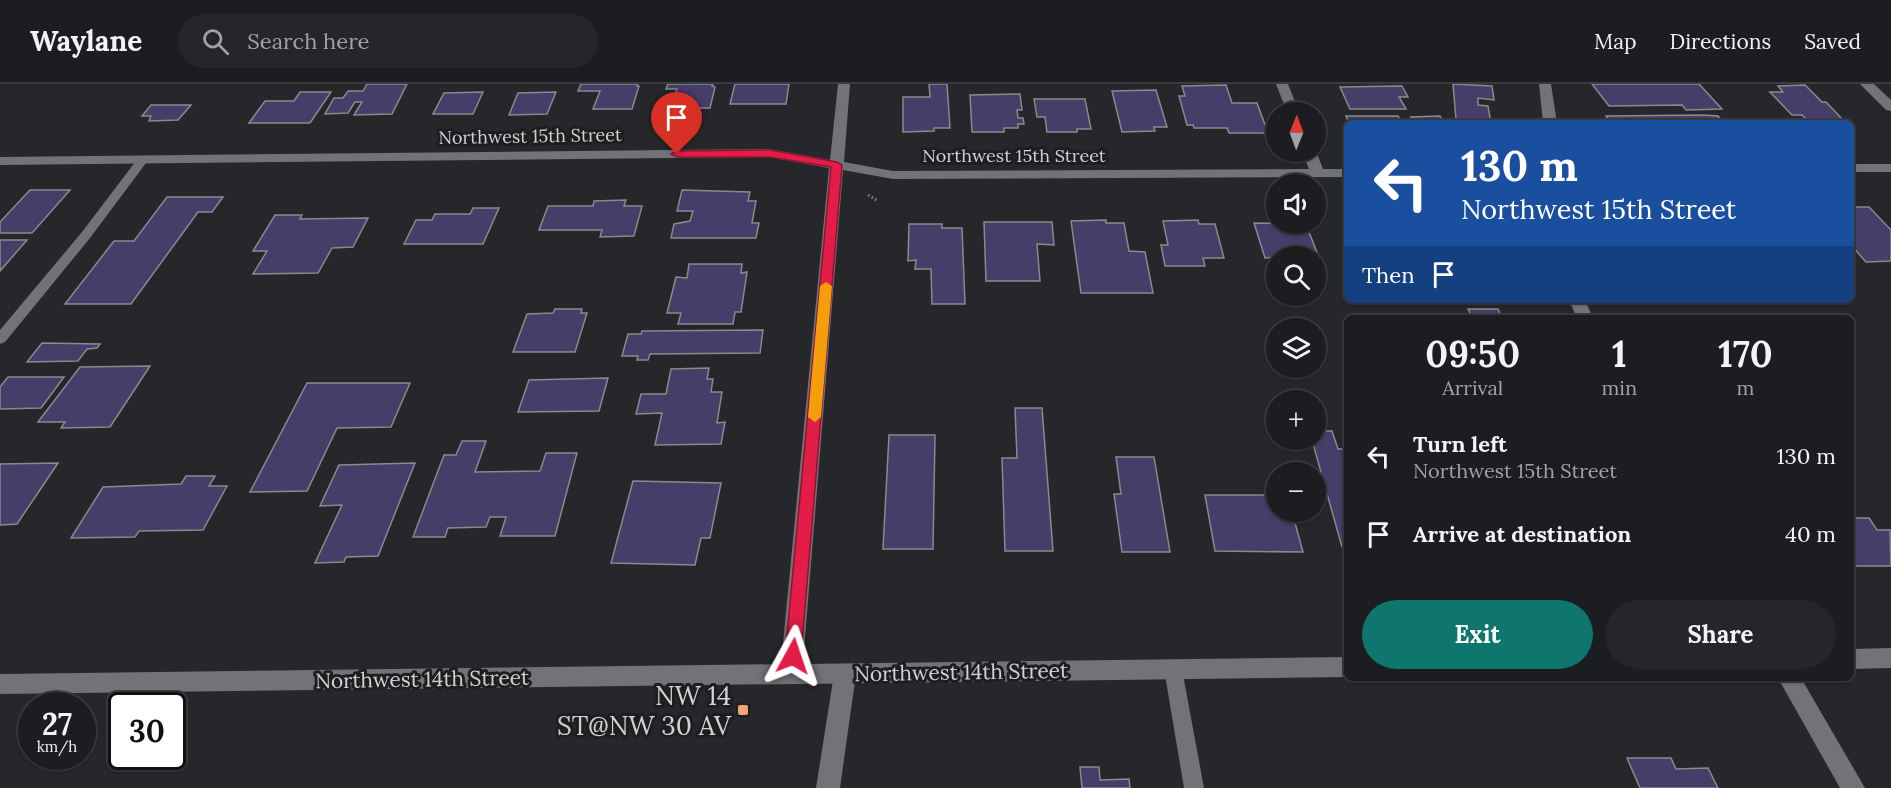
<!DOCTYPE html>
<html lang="en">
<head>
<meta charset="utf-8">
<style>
	body { margin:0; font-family:Lora,serif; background:#252629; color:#f1f3f6; height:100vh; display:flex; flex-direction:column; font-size:22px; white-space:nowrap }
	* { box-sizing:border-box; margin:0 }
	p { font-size:20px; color:#a0a2a5 }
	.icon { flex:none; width:33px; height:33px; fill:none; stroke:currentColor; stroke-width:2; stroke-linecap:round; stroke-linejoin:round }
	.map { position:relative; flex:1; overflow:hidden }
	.sheet { position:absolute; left:1344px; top:231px; width:510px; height:366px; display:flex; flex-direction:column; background:#1c1d20; border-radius:9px; box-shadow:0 2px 4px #0004,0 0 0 2px #3a3b3e }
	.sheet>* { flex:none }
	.hud { position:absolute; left:1344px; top:36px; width:510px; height:183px; border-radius:9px; box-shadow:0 2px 4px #0004,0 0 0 2px #3a3b3e; background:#1a4fa0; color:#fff; overflow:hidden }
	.needle { width:39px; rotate:1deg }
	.buttons { position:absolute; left:1266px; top:18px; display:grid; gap:12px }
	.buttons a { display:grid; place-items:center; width:60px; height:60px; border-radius:50%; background:#1c1d20; box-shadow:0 2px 4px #0004,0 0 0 2px #3a3b3e; font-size:30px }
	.speed { position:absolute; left:18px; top:608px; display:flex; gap:12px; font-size:30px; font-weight:700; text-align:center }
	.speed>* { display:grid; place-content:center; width:78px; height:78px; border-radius:50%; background:#1c1d20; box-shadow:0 2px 4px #0004,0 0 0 2px #3a3b3e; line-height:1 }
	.speed small { font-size:15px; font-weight:400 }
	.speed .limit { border:3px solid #111; border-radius:9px; background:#fff; color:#111 }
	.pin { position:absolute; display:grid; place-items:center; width:51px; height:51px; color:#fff; margin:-62px -26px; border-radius:50% 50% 50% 0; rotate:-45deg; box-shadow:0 0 6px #0007 }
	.pin .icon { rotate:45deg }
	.me { position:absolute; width:66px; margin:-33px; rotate:5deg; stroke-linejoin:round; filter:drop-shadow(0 0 4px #0008) }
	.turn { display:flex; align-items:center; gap:21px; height:126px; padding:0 18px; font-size:27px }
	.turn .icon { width:78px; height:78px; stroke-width:2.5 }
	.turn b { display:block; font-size:42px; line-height:51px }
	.then { display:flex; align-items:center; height:57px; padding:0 18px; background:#0003; gap:12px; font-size:22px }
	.eta { display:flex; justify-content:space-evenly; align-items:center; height:102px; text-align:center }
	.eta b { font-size:36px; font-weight:700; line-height:42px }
	.action { display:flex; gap:12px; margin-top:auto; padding:12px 18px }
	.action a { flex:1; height:69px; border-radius:36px; background:#0f766e; color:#fff; font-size:24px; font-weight:700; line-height:69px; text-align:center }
	.action a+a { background:#252629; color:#f1f3f6 }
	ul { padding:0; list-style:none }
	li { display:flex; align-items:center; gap:18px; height:78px; padding:0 18px }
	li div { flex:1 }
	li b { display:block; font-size:22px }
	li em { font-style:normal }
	header { display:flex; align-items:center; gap:36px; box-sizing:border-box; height:84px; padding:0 30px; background:#1c1d20; border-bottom:2px solid #3a3b3e }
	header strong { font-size:28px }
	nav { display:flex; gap:33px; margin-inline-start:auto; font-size:21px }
	.search { width:420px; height:54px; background:#252629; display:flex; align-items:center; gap:15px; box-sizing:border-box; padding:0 21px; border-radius:33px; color:#a0a2a5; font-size:22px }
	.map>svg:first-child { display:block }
	.building { fill:#463d69; stroke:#8a8a8d; stroke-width:1.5 }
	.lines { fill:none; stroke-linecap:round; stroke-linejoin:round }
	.path { stroke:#6f7073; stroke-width:3; stroke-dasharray:2 2; stroke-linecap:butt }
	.lane { fill:#727376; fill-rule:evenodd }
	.street { fill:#727376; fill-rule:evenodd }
	.secondary { fill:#727376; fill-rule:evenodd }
	.route { fill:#e11d48; stroke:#92132f; stroke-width:1.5 }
	.slow { fill:#f59e0b }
	.poi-dot { fill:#efa377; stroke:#1c1e20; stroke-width:2 }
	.labels { text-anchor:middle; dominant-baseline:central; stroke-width:6; stroke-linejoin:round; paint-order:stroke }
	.far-street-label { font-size:18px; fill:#d0d1d3; stroke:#1c1e20 }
	.street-label { font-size:21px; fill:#d0d1d3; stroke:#1c1e20 }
	.near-poi-label { font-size:26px; fill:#d0d1d3; stroke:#1c1e20; text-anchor:end }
</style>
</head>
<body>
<header>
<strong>Waylane</strong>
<div class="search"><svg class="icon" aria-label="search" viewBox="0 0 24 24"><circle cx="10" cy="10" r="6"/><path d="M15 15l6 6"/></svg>Search here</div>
<nav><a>Map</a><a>Directions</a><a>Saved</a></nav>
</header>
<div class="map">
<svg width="1891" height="704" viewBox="0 0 1891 704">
	<rect width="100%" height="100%" fill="#26272a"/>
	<g class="building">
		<path d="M367,0H407L392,30L354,31L362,18H355L348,29L325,30L334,14H343L348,7H363Z"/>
		<path d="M581,0H637V2H639L632,25H593L600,7H578Z"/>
		<path d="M668,0H713L712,2L715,3L710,24H671L677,5H666Z"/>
		<path d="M735,0H789L786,20H730Z"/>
		<path d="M929,0H947L950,44H934V47L903,48V13H930Z"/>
		<path d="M1453,0L1492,2L1494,16L1478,14V21L1488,22L1491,39L1456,35Z"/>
		<path d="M1592,0H1699L1722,25L1686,26L1682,21L1609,22Z"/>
		<path d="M1226,1L1232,19H1257L1268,49H1229L1227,44H1194L1193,41H1187L1179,12H1185L1182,2Z"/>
		<path d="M1805,1L1822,18H1826L1846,39H1810L1802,31H1792L1770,8H1783L1778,2Z"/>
		<path d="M1402,2L1408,13H1399L1406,25H1350L1340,3Z"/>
		<path d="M1156,6L1167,43H1154L1155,47L1122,48L1112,7Z"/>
		<path d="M300,8H331L310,39H249L265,17H294Z"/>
		<path d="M483,8L473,30H433L444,9Z"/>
		<path d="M556,8L547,30L509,31L518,9Z"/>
		<path d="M1020,10L1022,26H1017L1018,34H1023L1024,40H1018V44H1004V48H972L970,11Z"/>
		<path d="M1034,15H1085L1091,45H1077V48H1047L1045,33H1037Z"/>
		<path d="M151,21H191L178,36L149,37L151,32H142Z"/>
		<path d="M1703,31L1718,32L1723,39H1611L1606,32Z"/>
		<path d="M1346,32H1398L1402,39H1349Z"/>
		<path d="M1440,32L1444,39H1414L1411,33Z"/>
		<path d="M30,106H70L32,149H0V138Z"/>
		<path d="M682,106L750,108L748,117H756L752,139H759L756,154H671L674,140L690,137L693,127H677Z"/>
		<path d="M167,113H223L212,128H198L131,220H65L114,157H134Z"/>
		<path d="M626,116L624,122H642L634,152L600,153L602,146H539L548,122H593L594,117Z"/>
		<path d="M1851,123H1869L1891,146V177L1866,178L1851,161Z"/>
		<path d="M473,124H499L483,160H404L416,136H432L435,130H470Z"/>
		<path d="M275,131H302L300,135L368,134L353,163L332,164L318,189L253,190L267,167H253Z"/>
		<path d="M1106,136V139H1124L1129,167L1145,168L1153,209H1081L1071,137Z"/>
		<path d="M1198,136L1199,140H1215L1224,174H1203L1205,182H1165L1161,161H1168L1163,137Z"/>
		<path d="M984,138H1052L1054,161L1037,160L1040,197H986Z"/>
		<path d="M1254,139L1306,140L1324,187H1316V172H1276V176V173L1265,174Z"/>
		<path d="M909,140H942V144H962L965,220H932L931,185H915L916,176L908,177Z"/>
		<path d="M0,156H27L0,187Z"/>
		<path d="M689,180H742L741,189L747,188L741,228H735L733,240H678L681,229H667L676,193L687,194Z"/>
		<path d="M555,225H582L581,229H587L575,268H513L527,230L553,229Z"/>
		<path d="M1468,225H1498L1502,234H1473Z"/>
		<path d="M763,246L760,269L650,270L648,276H637L638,272H622L628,250H641L642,247Z"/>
		<path d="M42,259L100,260L97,264L87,265L78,277L27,278Z"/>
		<path d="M150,282L110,343L61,344L65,338H38L80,283Z"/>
		<path d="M709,284L707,295H713L711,308H722L717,339L725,338L721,360L655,361L662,329L636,330L641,310H666L671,285Z"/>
		<path d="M8,293H64L41,324L0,325V303Z"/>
		<path d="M608,294L599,327L518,328L529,296Z"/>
		<path d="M307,299H410L391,343L337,344L307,407L250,408Z"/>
		<path d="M1015,324H1042L1053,467H1005L1002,374H1017Z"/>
		<path d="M1316,347H1332L1338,365H1347V463H1342L1312,356H1316Z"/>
		<path d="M889,351H935L933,465H883Z"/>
		<path d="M462,357H486L475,388L540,387L546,369H577L555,452H500L506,433H490L486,443L448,444L445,453H413L444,371H456Z"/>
		<path d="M1116,373H1154L1170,468H1122L1114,410H1121Z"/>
		<path d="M58,379L17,440L0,441V380Z"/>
		<path d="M415,379L378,472L346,473L344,478L315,479L342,421L320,422L339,381Z"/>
		<path d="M186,392H215L209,402H227L203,446L139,447L135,453L71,454L103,403L181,400Z"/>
		<path d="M633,397L721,399L710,454H701L695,481L611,479Z"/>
		<path d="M1205,411H1276V428H1292L1303,468L1215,467Z"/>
		<path d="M1851,434H1869L1877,446H1890L1891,482H1851Z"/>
		<path d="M1627,674H1671L1676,685L1708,684L1718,704H1640Z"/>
		<path d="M1080,683H1099L1100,696L1129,695L1130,704H1082Z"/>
	</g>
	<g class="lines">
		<path class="path" d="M868,111L878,117"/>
		<g class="lane">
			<path d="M143,72L149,75L90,154L5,258L0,260V246L82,148L139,73Z"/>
			<path d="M1173,577L1179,579L1182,585L1204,704H1184L1164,585L1167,579Z"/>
		</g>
		<g class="street">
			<path d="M838,0H850L844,78L893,87L1309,85L1302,68L1316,67L1323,85H1347V93L893,95L843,86L802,590L799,597L791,600L783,597L780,590L829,84L769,73L0,81V73L769,65L830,76Z"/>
			<path d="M1276,0H1288L1299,28H1287Z"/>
			<path d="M1539,0H1551L1557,39H1543Z"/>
			<path d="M1860,0H1874L1891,16V27L1886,26Z"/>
			<rect x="1851" y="80" width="40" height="8"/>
			<path d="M1569,216H1585L1593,234H1577Z"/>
			<path d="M845,580L853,583L856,590L840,704H816L834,590L837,583Z"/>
		</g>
		<g class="secondary">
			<path d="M1891,564V584L1851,585V565Z"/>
			<path d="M1347,573V593L0,610V590Z"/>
			<path d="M1778,594H1801L1865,704H1840Z"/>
		</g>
	</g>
	<path class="route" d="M770,66L837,78L842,81L801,572L798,577L793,579L787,577L785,572L831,83L770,73H677L671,70L677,67Z"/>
	<path class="slow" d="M826,198L832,202L821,333L815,338L808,333L820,202Z"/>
	<rect class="poi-dot" x="737" y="620" width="12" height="12" rx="3"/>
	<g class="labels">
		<g class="far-street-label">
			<text transform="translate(530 52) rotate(-1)">Northwest 15th Street</text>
			<text x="1014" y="71">Northwest 15th Street</text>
		</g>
		<g class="street-label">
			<text transform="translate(961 588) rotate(-1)">Northwest 14th Street</text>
			<text transform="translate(422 595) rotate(-1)">Northwest 14th Street</text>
		</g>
		<g class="near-poi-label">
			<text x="731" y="611">NW 14<tspan x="731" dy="30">ST@NW 30 AV</tspan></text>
		</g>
	</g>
</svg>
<div class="buttons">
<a><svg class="needle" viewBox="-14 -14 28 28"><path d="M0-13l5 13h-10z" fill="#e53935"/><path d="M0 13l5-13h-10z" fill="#a0a2a5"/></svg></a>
<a><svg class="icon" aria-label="sound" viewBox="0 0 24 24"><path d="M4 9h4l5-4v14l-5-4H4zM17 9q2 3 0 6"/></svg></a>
<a><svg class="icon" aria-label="search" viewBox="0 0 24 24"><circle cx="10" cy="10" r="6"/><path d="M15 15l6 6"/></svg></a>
<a><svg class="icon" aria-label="layers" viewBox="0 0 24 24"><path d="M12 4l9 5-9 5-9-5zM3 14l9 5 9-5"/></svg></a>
<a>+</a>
<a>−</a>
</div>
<div class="speed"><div>27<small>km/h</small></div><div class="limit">30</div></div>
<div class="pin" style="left:677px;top:70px;background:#d93025"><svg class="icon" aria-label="arrive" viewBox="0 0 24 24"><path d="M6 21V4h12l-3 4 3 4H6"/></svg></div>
<svg class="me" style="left:793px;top:572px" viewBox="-20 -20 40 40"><path d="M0-17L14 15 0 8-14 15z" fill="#e11d48" stroke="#fff" stroke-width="4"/></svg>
<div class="hud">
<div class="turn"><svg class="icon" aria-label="left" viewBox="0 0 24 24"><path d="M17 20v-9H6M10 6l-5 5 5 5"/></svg><div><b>130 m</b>Northwest 15th Street</div></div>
<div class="then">Then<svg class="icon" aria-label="arrive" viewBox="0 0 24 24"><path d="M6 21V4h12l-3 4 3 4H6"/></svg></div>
</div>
<section class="sheet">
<div class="eta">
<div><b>09:50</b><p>Arrival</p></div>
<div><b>1</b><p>min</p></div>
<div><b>170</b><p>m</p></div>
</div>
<ul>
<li><svg class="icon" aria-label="left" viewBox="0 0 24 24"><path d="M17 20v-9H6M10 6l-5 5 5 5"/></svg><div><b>Turn left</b><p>Northwest 15th Street</p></div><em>130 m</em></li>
<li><svg class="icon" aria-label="arrive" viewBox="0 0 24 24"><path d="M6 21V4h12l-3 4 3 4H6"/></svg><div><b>Arrive at destination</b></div><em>40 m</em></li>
</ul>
<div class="action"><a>Exit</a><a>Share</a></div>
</section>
</div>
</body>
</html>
